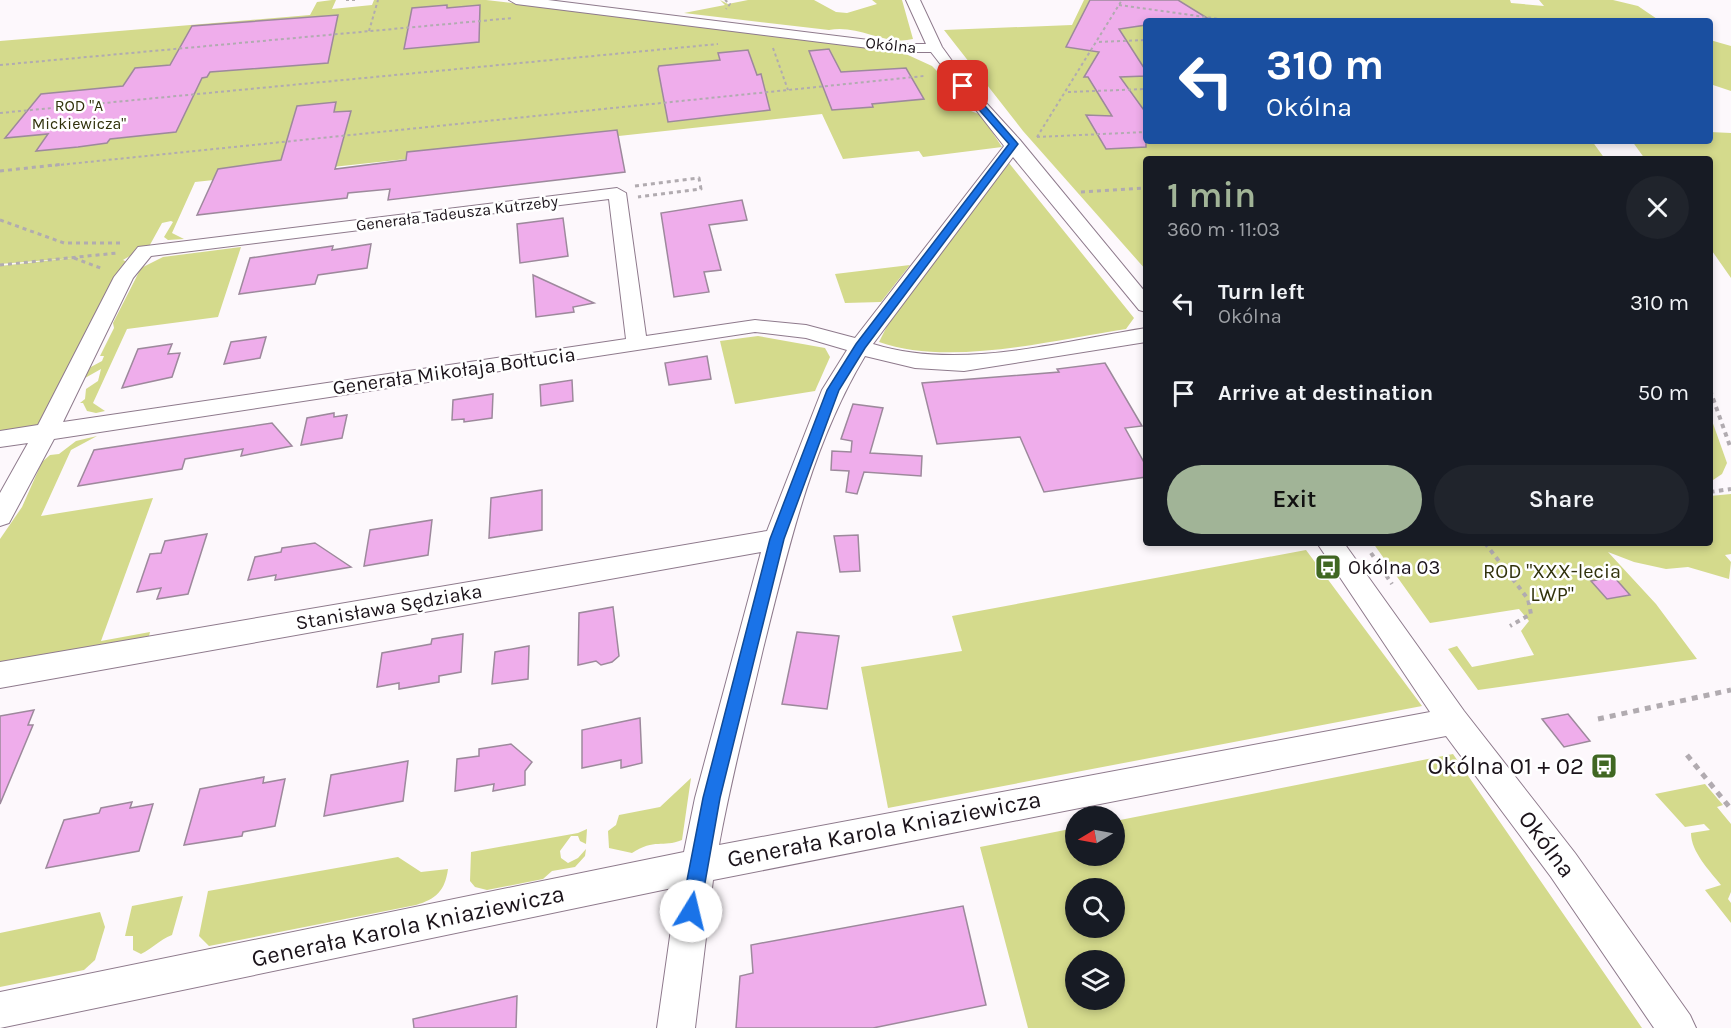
<!DOCTYPE html>
<html lang="en">
<head>
<meta charset="utf-8">
<style>
	body { margin:0; font-family:Karla,sans-serif; background:#20242c; color:#f1f3f6; height:100vh; display:flex; flex-direction:column; font-size:22px; white-space:nowrap }
	* { box-sizing:border-box; margin:0 }
	p { font-size:20px; color:#9ea1a6 }
	.icon { flex:none; width:33px; height:33px; fill:none; stroke:currentColor; stroke-width:2; stroke-linecap:round; stroke-linejoin:round }
	.map { position:relative; flex:1; overflow:hidden }
	.sheet { position:absolute; left:1143px; top:156px; width:570px; height:390px; display:flex; flex-direction:column; background:#171b24; border-radius:6px; box-shadow:0 3px 9px #0003 }
	.sheet>* { flex:none }
	.hud { position:absolute; left:1143px; top:18px; width:570px; height:126px; border-radius:6px; box-shadow:0 3px 9px #0003; background:#1a4fa0; color:#fff; overflow:hidden }
	.needle { width:39px; rotate:260deg }
	.controls { position:absolute; left:1065px; top:806px; display:grid; gap:12px }
	.controls a { display:grid; place-items:center; width:60px; height:60px; border-radius:50%; background:#171b24; box-shadow:0 3px 9px #0003; font-size:30px }
	.pin { position:absolute; display:grid; place-items:center; width:51px; height:51px; color:#fff; margin:-26px; border-radius:12px; box-shadow:0 3px 9px #0006 }
	.me { position:absolute; width:66px; margin:-33px; rotate:9deg; stroke-linejoin:round; filter:drop-shadow(0 0 4px #0008) }
	.turn { display:flex; align-items:center; gap:21px; height:126px; padding:0 24px; font-size:27px }
	.turn .icon { width:78px; height:78px; stroke-width:2.5 }
	.turn b { display:block; font-size:42px; line-height:51px }
	.round { display:grid; place-items:center; flex:none; width:63px; height:63px; border-radius:32px; background:#20242c }
	.headline { display:flex; align-items:center; justify-content:space-between; height:102px; padding:0 24px }
	h1 { font-size:36px; font-weight:600; line-height:45px; color:#a1b497 }
	.action { display:flex; gap:12px; margin-top:auto; padding:12px 24px }
	.action a { flex:1; height:69px; border-radius:36px; background:#a1b497; color:#111; font-size:24px; font-weight:600; line-height:69px; text-align:center }
	.action a+a { background:#20242c; color:#f1f3f6 }
	ul { padding:0; list-style:none }
	li { display:flex; align-items:center; gap:18px; height:90px; padding:0 24px }
	li div { flex:1 }
	li b { display:block; font-size:22px }
	li em { font-style:normal }
	.map>svg:first-child { display:block }
	.green { fill:#d4da8c; fill-rule:evenodd }
	.building { fill:#efadeb; stroke:#9d899c; stroke-width:1.5 }
	.lines { fill:none; stroke-linecap:round; stroke-linejoin:round }
	.minor-casing { stroke:#8e7a8c; stroke-width:2 }
	.path-far3 { stroke:#b1abb0; stroke-width:2; stroke-dasharray:3 3; stroke-linecap:butt }
	.path-far2 { stroke:#b1abb0; stroke-width:3; stroke-dasharray:4 4; stroke-linecap:butt }
	.path-far1 { stroke:#b1abb0; stroke-width:4; stroke-dasharray:4.5 4.5; stroke-linecap:butt }
	.path { stroke:#b1abb0; stroke-width:5; stroke-dasharray:6 6; stroke-linecap:butt }
	.minor { fill:#fff; fill-rule:evenodd }
	.route { fill:#1a73e8; stroke:#114b97; stroke-width:1.5 }
	.labels { text-anchor:middle; dominant-baseline:central; stroke-width:5; stroke-linejoin:round; paint-order:stroke }
	.far-street-label { font-size:16px; fill:#1b131a; stroke:#fff }
	.far-park-label { font-size:16px; fill:#31320c; stroke:#fff }
	.street-label { font-size:20px; fill:#1b131a; stroke:#fff }
	.poi-label { font-size:20px; fill:#1b131a; stroke:#fff; text-anchor:start }
	.park-label { font-size:20px; fill:#31320c; stroke:#fff }
	.near-poi-label { font-size:24px; fill:#1b131a; stroke:#fff; text-anchor:end }
	.near-street-label { font-size:24px; fill:#1b131a; stroke:#fff }
</style>
</head>
<body>
<div class="map">
<svg width="1731" height="1028" viewBox="0 0 1731 1028">
	<rect width="100%" height="100%" fill="#fdf8fc"/>
	<g class="green">
		<path d="M332,0H336L332,9L372,5L374,0H486L779,33L897,50L932,66L943,77L951,103L981,115L1002,147L923,157L919,151L843,159L822,114L195,182L172,233L184,239L168,240L164,237L173,222L171,221L162,223L146,252L0,264V41L310,15L317,2Z"/>
		<path d="M720,0L728,4L748,0H814L836,12L847,13L877,4L872,0H902L913,39C885,46 858,24 829,30L684,13L725,5Z"/>
		<path d="M1084,0H1510L1511,3L1544,6L1539,0H1613L1638,6L1660,21H1146V141H1592L1605,159H1146V270L1023,131L944,30L1072,25Z"/>
		<path d="M1710,40L1731,46V91L1710,84Z"/>
		<path d="M1710,132L1731,133V278L1710,248V159H1645L1632,141H1710Z"/>
		<path d="M1009,163L1134,318L1126,329C1054,340 949,367 879,342L896,308Z"/>
		<path d="M241,247L218,317L127,329L93,403L105,411L96,413L87,411L83,403H80L85,399L86,389L98,381L101,369L85,378L89,368L102,361L104,356H100L114,328L113,323L141,268L163,257Z"/>
		<path d="M117,253H135L123,260L129,263L39,424L31,429L0,437V266Z"/>
		<path d="M910,265L881,302L845,303L835,274Z"/>
		<path d="M758,336L825,348L830,357L815,391L735,404L720,341Z"/>
		<path d="M1710,415L1727,463L1722,474L1710,482Z"/>
		<path d="M97,436L71,450L41,516L153,498L101,641L150,632L149,636L0,662V539L22,507L42,462L50,455L59,454L76,441Z"/>
		<path d="M1731,494V554L1725,555L1731,562L1729,579L1688,567L1666,569L1634,562L1608,552L1656,604L1697,659L1478,690L1448,649L1457,646L1472,667L1534,655L1521,631L1529,621L1519,609L1430,623L1373,543H1710V496Z"/>
		<path d="M1306,550L1422,706L888,808L861,667L962,651L952,616Z"/>
		<path d="M1453,754L1642,1028H1028L980,847L1075,828L1076,855H1114L1115,821ZM1076,888H1114V927H1076ZM1076,960H1114V999H1076Z"/>
		<path d="M691,778L682,840C662,848 655,838 632,853L609,848L608,831L616,825L619,815L660,807Z"/>
		<path d="M1705,784L1723,805L1717,807L1731,824V892L1728,899L1731,903V923L1705,890L1721,885C1710,871 1691,852 1691,833L1710,830L1704,824L1685,827L1655,794Z"/>
		<path d="M587,829L586,844L580,841L578,836H571L560,851L561,858L568,863L578,858L586,849L585,856L575,867L552,871L543,879L487,890L475,887L470,881L471,852L578,833Z"/>
		<path d="M398,857L421,872L448,869C445,891 436,899 416,905L209,946L199,936L208,891Z"/>
		<path d="M183,896L172,935C159,940 153,948 141,954L133,950V936H125L132,906Z"/>
		<path d="M100,912L105,927L95,960L84,970L0,987V933Z"/>
	</g>
	<g class="building">
		<path d="M1090,0H1178L1212,21H1146V25L1119,29L1146,71V76L1120,77L1146,113V147L1106,149L1086,115L1112,116L1088,77H1084L1099,52L1066,47Z"/>
		<path d="M447,5V8L480,5L479,42L404,49L412,8Z"/>
		<path d="M338,15L328,63L210,72L207,77L202,78L176,132L110,139L107,143L78,147L36,151L48,134L5,138L41,94L123,86L135,68L170,65L192,26Z"/>
		<path d="M829,49L841,72L906,68L924,99L872,104L873,107L832,110L809,51Z"/>
		<path d="M748,50L757,75L761,74L770,110L668,122L658,69L659,66L720,60L718,53Z"/>
		<path d="M336,102L334,112L351,111L335,169L406,160L407,152L617,130L625,172L388,200L390,189L348,193L347,198L197,215L218,169L281,160L297,106Z"/>
		<path d="M742,200L747,220L709,225L721,270L704,272L709,292L674,297L661,213Z"/>
		<path d="M563,218L568,256L520,263L517,224Z"/>
		<path d="M371,244L367,268L318,275L315,284L239,294L250,258L333,246L332,250Z"/>
		<path d="M533,275L594,303L573,307L574,312L536,317Z"/>
		<path d="M266,337L260,358L224,364L231,342Z"/>
		<path d="M172,344L168,354L180,353L172,377L122,388L138,349Z"/>
		<path d="M707,356L711,379L669,385L665,363Z"/>
		<path d="M1105,363L1142,426L1125,428L1146,466V477L1044,492L1020,437L937,444L922,383L1059,372L1057,369Z"/>
		<path d="M572,380L573,401L541,406L540,385Z"/>
		<path d="M493,394L492,418L464,422V419L452,420L453,400Z"/>
		<path d="M853,404L883,408L870,453L922,456L921,476L864,472L857,494L846,492L849,471L831,470L832,451L851,452L852,441L841,439Z"/>
		<path d="M334,413V417L347,415L342,438L301,445L307,418Z"/>
		<path d="M272,423L292,446L241,456L243,449L185,459L182,469L78,486L94,450Z"/>
		<path d="M542,490V530L489,538L491,498Z"/>
		<path d="M432,520L428,555L364,566L370,530Z"/>
		<path d="M207,534L188,594L157,599L161,588L137,592L150,554L161,553L165,541Z"/>
		<path d="M858,535L860,571L840,572L834,536Z"/>
		<path d="M315,543L351,567L275,580L276,575L248,580L255,557L281,552L282,548Z"/>
		<path d="M1614,577L1630,595L1607,599L1591,581Z"/>
		<path d="M613,607L619,656L612,662L601,665L596,661L578,665L579,613Z"/>
		<path d="M797,632L839,636L827,709L782,704Z"/>
		<path d="M463,634L461,672L439,676V682L399,689V683L377,687L382,653L431,644L432,639Z"/>
		<path d="M529,646L528,679L492,684L495,652Z"/>
		<path d="M34,710L28,725H33L0,804V716Z"/>
		<path d="M1568,714L1590,741L1564,747L1542,719Z"/>
		<path d="M640,718L642,763L621,768V760L582,768V730Z"/>
		<path d="M511,744L532,762L525,771V785L493,791L494,784L455,791L457,759L479,756V749Z"/>
		<path d="M408,761L403,801L324,816L331,775Z"/>
		<path d="M264,777L263,783L285,779L275,826L243,832L242,836L184,845L200,789Z"/>
		<path d="M132,802L130,808L153,804L139,851L46,868L64,820L99,813L101,808Z"/>
		<path d="M963,906L986,1005L873,1028H736L740,976L753,973L751,945Z"/>
		<path d="M517,996L516,1028H414L413,1019Z"/>
	</g>
	<g class="lines">
		<defs>
			<path id="minor" d="M509,0H548L901,44H926L906,0H920L942,47L968,83L1020,140L1146,293V312L1139,310L1013,157L873,344C959,371 1058,342 1146,328V342L964,371L915,368L865,356C812,444 788,549 763,649C748,714 731,779 719,845L1430,712L1317,543H1344L1464,711L1575,853L1690,1015L1696,1028H1654L1551,877L1446,736L713,880L695,1028H657L677,887L0,1028V992L684,852L695,798L761,552L0,688V662L767,531L822,390L847,350L806,338L755,332L54,439L9,523L0,526V493L28,443L0,447V431L38,425L114,277L138,247L617,188L626,193L646,336L755,320L806,325L855,338L1004,146L931,52H901L516,4ZM609,199L626,339L63,422L133,278L151,256Z"/>
		</defs>
		<use href="#minor" class="minor-casing"/>
		<g class="path-far3">
			<path d="M346,0H358"/>
			<path d="M725,0L730,4L726,9"/>
			<path d="M1119,5L1234,21"/>
			<path d="M369,31L378,0"/>
			<path d="M1099,42L1146,40"/>
			<path d="M773,48L788,90"/>
			<path d="M0,65L513,18"/>
			<path d="M1068,92L1146,89"/>
			<path d="M0,113L718,44"/>
			<path d="M1037,137L1122,0"/>
			<path d="M1037,137L1146,132"/>
			<path d="M49,166L924,76"/>
		</g>
		<g class="path-far2">
			<path d="M0,171L64,164"/>
			<path d="M635,186L699,178L701,189L638,197"/>
			<path d="M1081,192L1146,188"/>
			<path d="M0,220L64,243H124"/>
			<path d="M74,258L103,269"/>
			<path d="M0,265L117,253"/>
		</g>
		<g class="path-far1">
			<path d="M1710,390L1731,449"/>
			<path d="M1710,492L1731,489"/>
			<path d="M1485,543L1528,599L1531,614L1510,626"/>
			<path d="M1371,553L1392,584"/>
		</g>
		<g class="path">
			<path d="M1598,719L1731,690"/>
			<path d="M1687,755L1731,809"/>
		</g>
		<use href="#minor" class="minor"/>
	</g>
	<path class="route" d="M960,84H966L1018,144L865,348L839,390L784,539L720,798L700,911L697,918L691,921L684,918L681,911L703,798L770,539L827,390L856,344L1009,144L960,88Z"/>
	<defs>
		<symbol id="bus-square" viewBox="-11 -11 22 22"><rect x="-9" y="-9" width="18" height="18" rx="4" fill="#406722" stroke="#fff"/><path d="M-5-6H5V4H4V6H2V4H-2V6H-4V4H-5ZM-3.5-4V0h7V-4ZM-3.5 1.2v1.5H-2V1.2ZM2 1.2v1.5H3.5V1.2Z" fill="#fff"/></symbol>
	</defs>
	<g fill-rule="evenodd">
		<use href="#bus-square" x="1313" y="552" width="30" height="30"/>
		<use href="#bus-square" x="1589" y="751" width="30" height="30"/>
	</g>
	<g class="labels">
		<g class="far-street-label">
			<text transform="translate(891 45) rotate(6)">Okólna</text>
			<text transform="translate(457 213) rotate(-7)">Generała Tadeusza Kutrzeby</text>
		</g>
		<g class="far-park-label">
			<text x="79" y="105">ROD "A<tspan x="79" dy="18">Mickiewicza"</tspan></text>
		</g>
		<g class="street-label">
			<text transform="translate(454 371) rotate(-8)">Generała Mikołaja Bołtucia</text>
			<text transform="translate(389 607) rotate(-10)">Stanisława Sędziaka</text>
		</g>
		<g class="poi-label">
			<text x="1348" y="567">Okólna 03</text>
		</g>
		<g class="park-label">
			<text x="1552" y="571">ROD "XXX-lecia<tspan x="1552" dy="23">LWP"</tspan></text>
		</g>
		<g class="near-poi-label">
			<text x="1584" y="766">Okólna 01 + 02</text>
		</g>
		<g class="near-street-label">
			<text transform="translate(884 829) rotate(-11)">Generała Karola Kniaziewicza</text>
			<text transform="translate(1547 844) rotate(53)">Okólna</text>
			<text transform="translate(408 926) rotate(-12)">Generała Karola Kniaziewicza</text>
		</g>
	</g>
</svg>
<div class="controls">
<a><svg class="needle" viewBox="-14 -14 28 28"><path d="M0-13l5 13h-10z" fill="#e53935"/><path d="M0 13l5-13h-10z" fill="#9ea1a6"/></svg></a>
<a><svg class="icon" aria-label="search" viewBox="0 0 24 24"><circle cx="10" cy="10" r="6"/><path d="M15 15l6 6"/></svg></a>
<a><svg class="icon" aria-label="layers" viewBox="0 0 24 24"><path d="M12 4l9 5-9 5-9-5zM3 14l9 5 9-5"/></svg></a>
</div>
<div class="pin" style="left:963px;top:86px;background:#d93025"><svg class="icon" aria-label="arrive" viewBox="0 0 24 24"><path d="M6 21V4h12l-3 4 3 4H6"/></svg></div>
<svg class="me" style="left:691px;top:911px" viewBox="-20 -20 40 40"><circle r="19" fill="#fff"/><path d="M0-13L10 11 0 6-10 11z" fill="#1a73e8"/></svg>
<div class="hud">
<div class="turn"><svg class="icon" aria-label="left" viewBox="0 0 24 24"><path d="M17 20v-9H6M10 6l-5 5 5 5"/></svg><div><b>310 m</b>Okólna</div></div>
</div>
<section class="sheet">
<div class="headline"><div><h1>1 min</h1><p>360 m · 11:03</p></div><a class="round"><svg class="icon" aria-label="close" viewBox="0 0 24 24"><path d="M6 6l12 12M18 6L6 18"/></svg></a></div>
<ul>
<li><svg class="icon" aria-label="left" viewBox="0 0 24 24"><path d="M17 20v-9H6M10 6l-5 5 5 5"/></svg><div><b>Turn left</b><p>Okólna</p></div><em>310 m</em></li>
<li><svg class="icon" aria-label="arrive" viewBox="0 0 24 24"><path d="M6 21V4h12l-3 4 3 4H6"/></svg><div><b>Arrive at destination</b></div><em>50 m</em></li>
</ul>
<div class="action"><a>Exit</a><a>Share</a></div>
</section>
</div>
</body>
</html>
